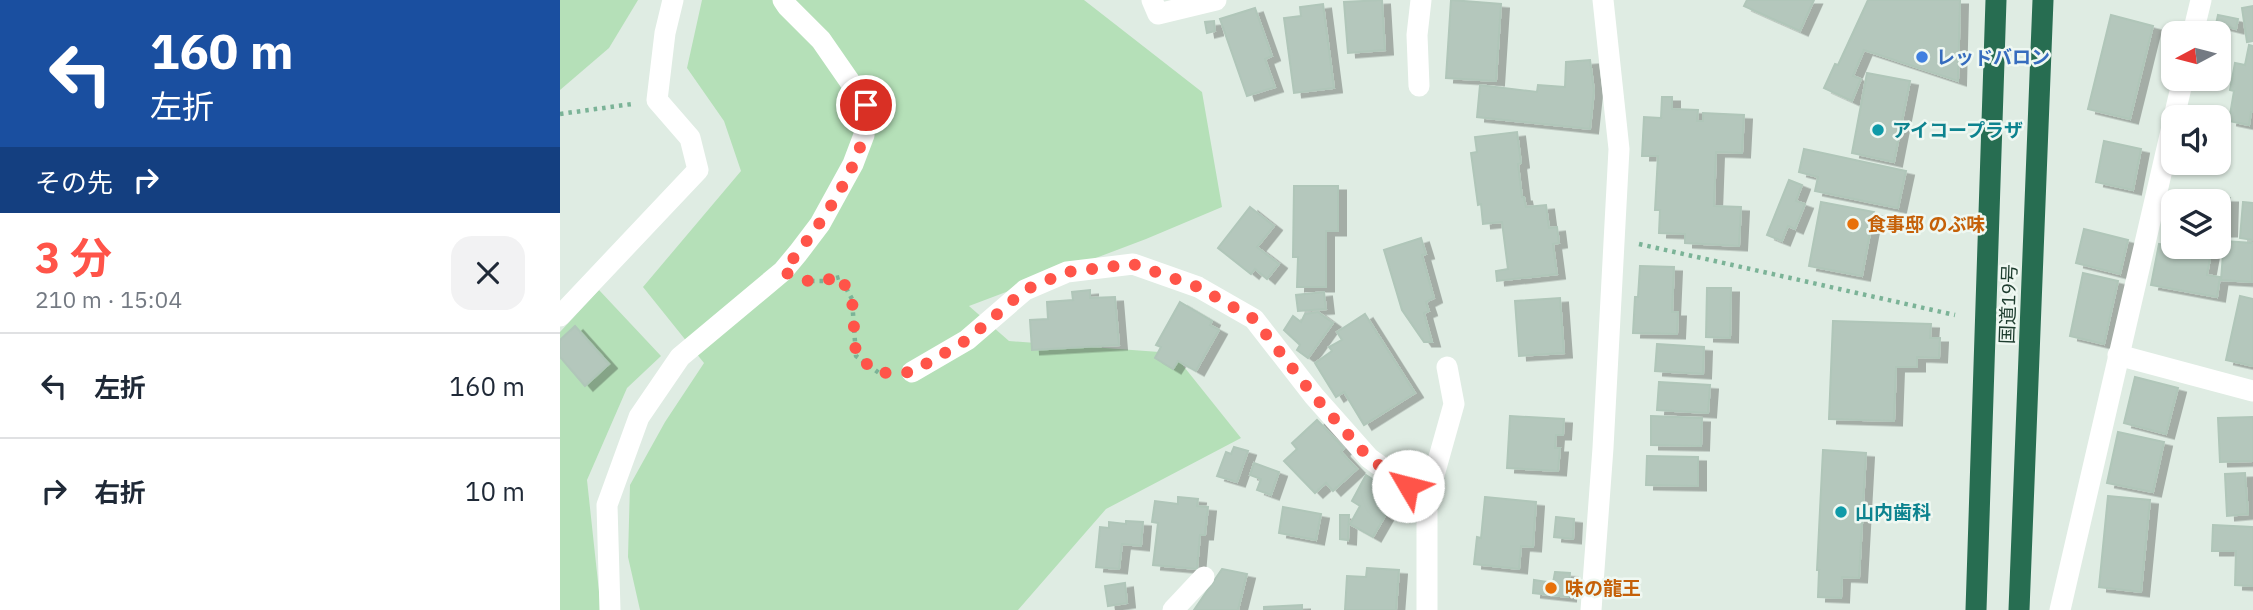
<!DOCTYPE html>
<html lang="ja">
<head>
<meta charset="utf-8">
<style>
	body { margin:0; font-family:"IBM Plex Sans","Noto Sans JP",sans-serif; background:#f2f2f3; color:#1f2937; height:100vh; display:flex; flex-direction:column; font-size:26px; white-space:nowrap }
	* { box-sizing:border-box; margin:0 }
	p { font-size:23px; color:#747a83 }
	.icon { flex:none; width:38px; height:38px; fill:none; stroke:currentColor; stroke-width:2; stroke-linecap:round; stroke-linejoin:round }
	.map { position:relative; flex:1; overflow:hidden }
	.drawer { display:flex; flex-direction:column; background:#fff; width:560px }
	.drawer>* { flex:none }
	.top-card { background:#1a4fa0; color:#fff; overflow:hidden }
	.needle { width:46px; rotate:263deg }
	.buttons { position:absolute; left:1601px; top:21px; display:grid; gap:14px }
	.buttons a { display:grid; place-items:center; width:70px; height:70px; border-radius:14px; background:#fff; box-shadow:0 2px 5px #0004; font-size:35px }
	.pin { position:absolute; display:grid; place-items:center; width:60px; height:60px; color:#fff; margin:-30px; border:4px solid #fff; border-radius:50%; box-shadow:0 2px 7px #0007 }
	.me { position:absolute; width:77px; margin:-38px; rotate:307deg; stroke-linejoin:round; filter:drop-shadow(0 0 5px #0008) }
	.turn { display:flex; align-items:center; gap:24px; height:147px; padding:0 35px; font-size:32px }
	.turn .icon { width:91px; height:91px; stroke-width:2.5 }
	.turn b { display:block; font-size:49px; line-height:60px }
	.then { display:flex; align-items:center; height:66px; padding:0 35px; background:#0003; gap:14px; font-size:26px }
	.round { display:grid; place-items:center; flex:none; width:74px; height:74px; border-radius:21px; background:#f2f2f3 }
	.headline { display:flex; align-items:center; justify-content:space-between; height:119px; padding:0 35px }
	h1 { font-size:42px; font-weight:700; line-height:52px; color:#ff5449 }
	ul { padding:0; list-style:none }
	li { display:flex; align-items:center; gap:21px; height:105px; padding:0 35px; border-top:2px solid #e0e1e3 }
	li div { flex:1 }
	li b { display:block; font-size:26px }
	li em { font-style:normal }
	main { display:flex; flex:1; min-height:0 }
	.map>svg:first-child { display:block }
	.green { fill:#b5e0b8 }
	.building { fill:#b4c7bc; stroke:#b0c6b9; stroke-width:2; filter:url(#shadow) }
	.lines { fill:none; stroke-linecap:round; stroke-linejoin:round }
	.path { stroke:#7bb397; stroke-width:4.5; stroke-dasharray:3.5 5; stroke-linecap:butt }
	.minor { stroke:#fff; stroke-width:21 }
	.highway { stroke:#276d51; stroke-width:21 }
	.route { stroke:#ff5449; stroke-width:12; stroke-dasharray:0 21.6 }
	.shop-dot { fill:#3f7fe0; stroke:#eff8f2; stroke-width:2.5 }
	.culture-dot { fill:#0f9aa8; stroke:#eff8f2; stroke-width:2.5 }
	.food-dot { fill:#e8710a; stroke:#eff8f2; stroke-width:2.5 }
	.labels { text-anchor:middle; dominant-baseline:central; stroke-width:5; stroke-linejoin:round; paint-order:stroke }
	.shop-label { font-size:19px; font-weight:bold; fill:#366cbe; stroke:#eff8f2; text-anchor:start }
	.culture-label { font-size:19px; font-weight:bold; fill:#0d838f; stroke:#eff8f2; text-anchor:start }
	.food-label { font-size:19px; font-weight:bold; fill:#c56008; stroke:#eff8f2; text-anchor:start }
	.street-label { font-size:19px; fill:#1e3d2f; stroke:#eff8f2 }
</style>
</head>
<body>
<main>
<section class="drawer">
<div class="top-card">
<div class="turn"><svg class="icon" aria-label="left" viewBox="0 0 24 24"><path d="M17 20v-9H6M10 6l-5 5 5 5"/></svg><div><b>160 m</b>左折</div></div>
<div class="then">その先<svg class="icon" aria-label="right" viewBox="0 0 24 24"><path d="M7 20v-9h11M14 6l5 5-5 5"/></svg></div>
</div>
<div class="headline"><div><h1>3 分</h1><p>210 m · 15:04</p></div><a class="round"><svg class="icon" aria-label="close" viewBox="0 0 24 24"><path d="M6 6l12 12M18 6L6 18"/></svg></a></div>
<ul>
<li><svg class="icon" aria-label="left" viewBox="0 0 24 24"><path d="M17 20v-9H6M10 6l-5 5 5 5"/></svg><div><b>左折</b></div><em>160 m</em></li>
<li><svg class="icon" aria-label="right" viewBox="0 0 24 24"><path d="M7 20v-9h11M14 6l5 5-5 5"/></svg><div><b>右折</b></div><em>10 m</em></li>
</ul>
</section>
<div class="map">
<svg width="1693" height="610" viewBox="0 0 1693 610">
	<defs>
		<filter id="shadow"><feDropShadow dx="8" dy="4.5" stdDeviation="0" flood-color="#0004"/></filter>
	</defs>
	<rect width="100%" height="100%" fill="#dfece3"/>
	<g class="green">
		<path d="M0,0H78L49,48L0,90Z"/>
		<path d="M142,0H524L642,92L662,207L586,239L409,306L449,341L613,353L681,438L546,509L458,610H80L68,557L70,485L105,422L144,363L83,287L181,171L164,121L127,68Z"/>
		<path d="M39,290L101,356L67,388L27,480L41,610H0V332Z"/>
	</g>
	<g class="building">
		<path d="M822,0L825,50L788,53L784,2Z"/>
		<path d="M891,0L941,4L936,81L886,78Z"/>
		<path d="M1187,0H1254L1240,31L1184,6Z"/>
		<path d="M1308,0H1400L1398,81L1304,50L1293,76L1301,79L1292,101L1264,88L1275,64L1278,65Z"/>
		<path d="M763,4L774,88L734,93L724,18L741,16L740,7Z"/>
		<path d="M1693,6V41L1687,42L1682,8Z"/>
		<path d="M695,8L712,56L705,59L715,87L687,96L660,19Z"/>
		<path d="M1551,15L1593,26L1570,119L1528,109Z"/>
		<path d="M1658,15L1678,19L1676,29L1656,24Z"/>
		<path d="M654,21L655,31L647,33L645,22Z"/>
		<path d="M1689,45L1693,46V112H1691L1689,125L1669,121L1674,91L1670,90L1675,63L1685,65Z"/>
		<path d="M1030,60L1034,91L1030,129L917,117L920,85L977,92L978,85L1005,87L1006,62Z"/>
		<path d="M1307,73L1350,81L1334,162L1292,153Z"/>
		<path d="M1102,97H1112V109L1138,110L1137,121H1143V113L1184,115L1182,153L1156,152L1154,206L1181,207L1179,246L1125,243V234L1099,233L1100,210H1095L1098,156H1082L1084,117L1101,118Z"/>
		<path d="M957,132L961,163L958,164L962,197H964L966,207L986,205L989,228L997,227L999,243L993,244L997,274L937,281L936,271L948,269L942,222L923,224L921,204L918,205L911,153L917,152L915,137Z"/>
		<path d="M1544,141L1581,149L1573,190L1536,182Z"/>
		<path d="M1244,149L1346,171L1338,208L1255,191L1258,177L1239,172Z"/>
		<path d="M1229,180L1242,185L1236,201L1245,204L1235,229L1228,226L1222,241L1207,235Z"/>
		<path d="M734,186H778V231H766V287H737L738,257H733Z"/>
		<path d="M1634,197L1670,198L1669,232H1659V201H1634Z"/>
		<path d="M1261,202L1314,212L1302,276L1249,266Z"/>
		<path d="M1683,202L1693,203V240L1680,238Z"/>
		<path d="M690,207L714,226L697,247L719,264L707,279L695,269L691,274L658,248Z"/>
		<path d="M1524,229L1568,240L1560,274L1516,263Z"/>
		<path d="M861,238L866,254L862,255L874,298L866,302L869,311L864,313L872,342H864L842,310L824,250Z"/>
		<path d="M1664,241L1693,243L1692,282L1661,280Z"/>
		<path d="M1599,244L1651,253L1647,275L1660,277L1657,297L1591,285Z"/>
		<path d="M1080,266L1114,267L1112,312H1118L1117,334L1073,333L1075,297H1078Z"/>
		<path d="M1523,273L1558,281L1544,344L1510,336Z"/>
		<path d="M1147,288H1171L1170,338L1146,337Z"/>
		<path d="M530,290V298L555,297L559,345L472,350L470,320L488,319L487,302L513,300L512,292Z"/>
		<path d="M764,292L766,309L738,311L736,295Z"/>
		<path d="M1680,296L1693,299V366L1666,360Z"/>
		<path d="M1000,298L1004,353L959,356L955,301Z"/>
		<path d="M620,302L652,321L650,325L659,330L636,371L618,361L613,369L595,358L601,347L596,345Z"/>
		<path d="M758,312L773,323L748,358L737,350L740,345L724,330L733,316L741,322L745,314Z"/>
		<path d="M805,314L855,393L804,425L784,392L776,397L755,363L772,351L769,347L782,340L777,332Z"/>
		<path d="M1273,321L1371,324L1370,338H1380L1379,358L1357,357V367H1336L1334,421L1269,419Z"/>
		<path d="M15,326L49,364L25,386L0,357V340Z"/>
		<path d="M1097,344L1144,347L1143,374L1095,371Z"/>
		<path d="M1575,377L1618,388L1606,434L1564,423Z"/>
		<path d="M1099,382L1150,385L1148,413L1097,410Z"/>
		<path d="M950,416L1004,419L1003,435H996L995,448H1000L998,471L947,468Z"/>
		<path d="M1091,416L1142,418L1141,446L1091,445Z"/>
		<path d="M1693,417V461L1660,462L1658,418Z"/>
		<path d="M757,420L784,448L781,452L797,469L773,491L766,483L755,493L724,461L737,449L732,443Z"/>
		<path d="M1558,432L1604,442L1593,492L1547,483Z"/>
		<path d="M674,447L688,451L677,482L657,476L666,452L671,454Z"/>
		<path d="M1263,450L1306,453L1299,578L1282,577L1281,598L1258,597L1259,570H1257Z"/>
		<path d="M1087,456L1138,457V486L1086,485Z"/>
		<path d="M694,463L719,472L711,495L697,490L701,479L690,475Z"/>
		<path d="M1685,473L1688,514L1667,516L1665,474Z"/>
		<path d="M806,475L837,495L813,537L790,524L800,506L792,501Z"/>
		<path d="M1548,496L1590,500L1581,592L1539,587Z"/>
		<path d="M618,497L638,499L637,506L648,507L645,535H640L637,569L593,565L598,523L592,522L595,501L618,504Z"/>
		<path d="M925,497L976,502L973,547L961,546L959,569L914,564L917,537L921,538Z"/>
		<path d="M723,507L761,514L756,540L719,533Z"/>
		<path d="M780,515H789L788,540L780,539Z"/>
		<path d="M996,517L1014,519L1013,539L994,537Z"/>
		<path d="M566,521L583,522L581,546L562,544L559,569L536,567L540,527L549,528V522L566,524Z"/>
		<path d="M1653,525L1693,527V586L1675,585L1676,551H1652Z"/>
		<path d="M807,568L839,570L836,610H785L787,576L806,577Z"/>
		<path d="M662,569L687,574L678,610H634Z"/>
		<path d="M995,572L1010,573L1008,597L973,593L974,580L993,583Z"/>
		<path d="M565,583L567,603L548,606L545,586Z"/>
		<path d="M742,605V610H704V607Z"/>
	</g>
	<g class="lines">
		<g class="path">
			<path d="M0,114L72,104"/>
			<path d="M1079,244L1395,315"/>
			<path d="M251,281H265L280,277L292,299L296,356L319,373H327"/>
		</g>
		<g class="minor">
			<path d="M592,0L598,14L656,0"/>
			<path d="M1633,33L1641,0"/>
			<path d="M859,86L857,35L861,0"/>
			<path d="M1614,117L1623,79"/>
			<path d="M0,316L138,170L130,138L97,100L105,33L113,0"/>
			<path d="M1558,355L1693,391"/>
			<path d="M352,372L407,340L465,290L507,272L573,264L638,287L694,319L754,396L809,458L867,500"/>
			<path d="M50,610L47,505L79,417L120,357L223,271L238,253L260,224L293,164L304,135L306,105L261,40L227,6L223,0"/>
			<path d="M613,610L644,577"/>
			<path d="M867,610V500L894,404L887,367"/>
			<path d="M1031,610L1043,448L1059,149L1043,0"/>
			<path d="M1500,610L1614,118"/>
		</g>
		<g class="highway">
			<path d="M1416,610L1436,0"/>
			<path d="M1459,610L1483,0"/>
		</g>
	</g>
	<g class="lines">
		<path class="route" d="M306,105C305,115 306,127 303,137C291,183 253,235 223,271C244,283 257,284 280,276L292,299L296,356L319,373L352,372L407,340L465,290L507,272L573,264L638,287L694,319L754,396L809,458L848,486"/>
	</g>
	<circle class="shop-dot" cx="1362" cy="57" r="7"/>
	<g class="culture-dot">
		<circle cx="1318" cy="130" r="7"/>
		<circle cx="1281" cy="512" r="7"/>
	</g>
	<g class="food-dot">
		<circle cx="1293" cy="224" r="7"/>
		<circle cx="991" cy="588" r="7"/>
	</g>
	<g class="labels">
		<g class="shop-label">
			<text x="1376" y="57">レッドバロン</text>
		</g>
		<g class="culture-label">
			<text x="1332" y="130">アイコープラザ</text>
			<text x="1295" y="512">山内歯科</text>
		</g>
		<g class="food-label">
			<text x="1307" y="224">食事邸 のぶ味</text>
			<text x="1005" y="588">味の龍王</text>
		</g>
		<g class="street-label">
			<text transform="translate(1448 304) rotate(-88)">国道19号</text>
		</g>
	</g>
</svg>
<div class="buttons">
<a><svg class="needle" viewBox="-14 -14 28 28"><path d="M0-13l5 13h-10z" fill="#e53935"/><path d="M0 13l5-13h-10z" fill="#747a83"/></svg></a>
<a><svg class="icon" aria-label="sound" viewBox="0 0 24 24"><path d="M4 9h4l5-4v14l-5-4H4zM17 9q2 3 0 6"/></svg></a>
<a><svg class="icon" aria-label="layers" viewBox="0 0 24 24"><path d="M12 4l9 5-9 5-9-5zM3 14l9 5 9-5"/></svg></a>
</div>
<div class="pin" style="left:306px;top:105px;background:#d93025"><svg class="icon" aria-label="arrive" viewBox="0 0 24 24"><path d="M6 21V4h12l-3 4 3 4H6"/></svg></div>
<svg class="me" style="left:848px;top:486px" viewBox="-20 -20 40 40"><circle r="19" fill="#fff"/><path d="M0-13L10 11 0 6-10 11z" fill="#ff5449"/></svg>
</div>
</main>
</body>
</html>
